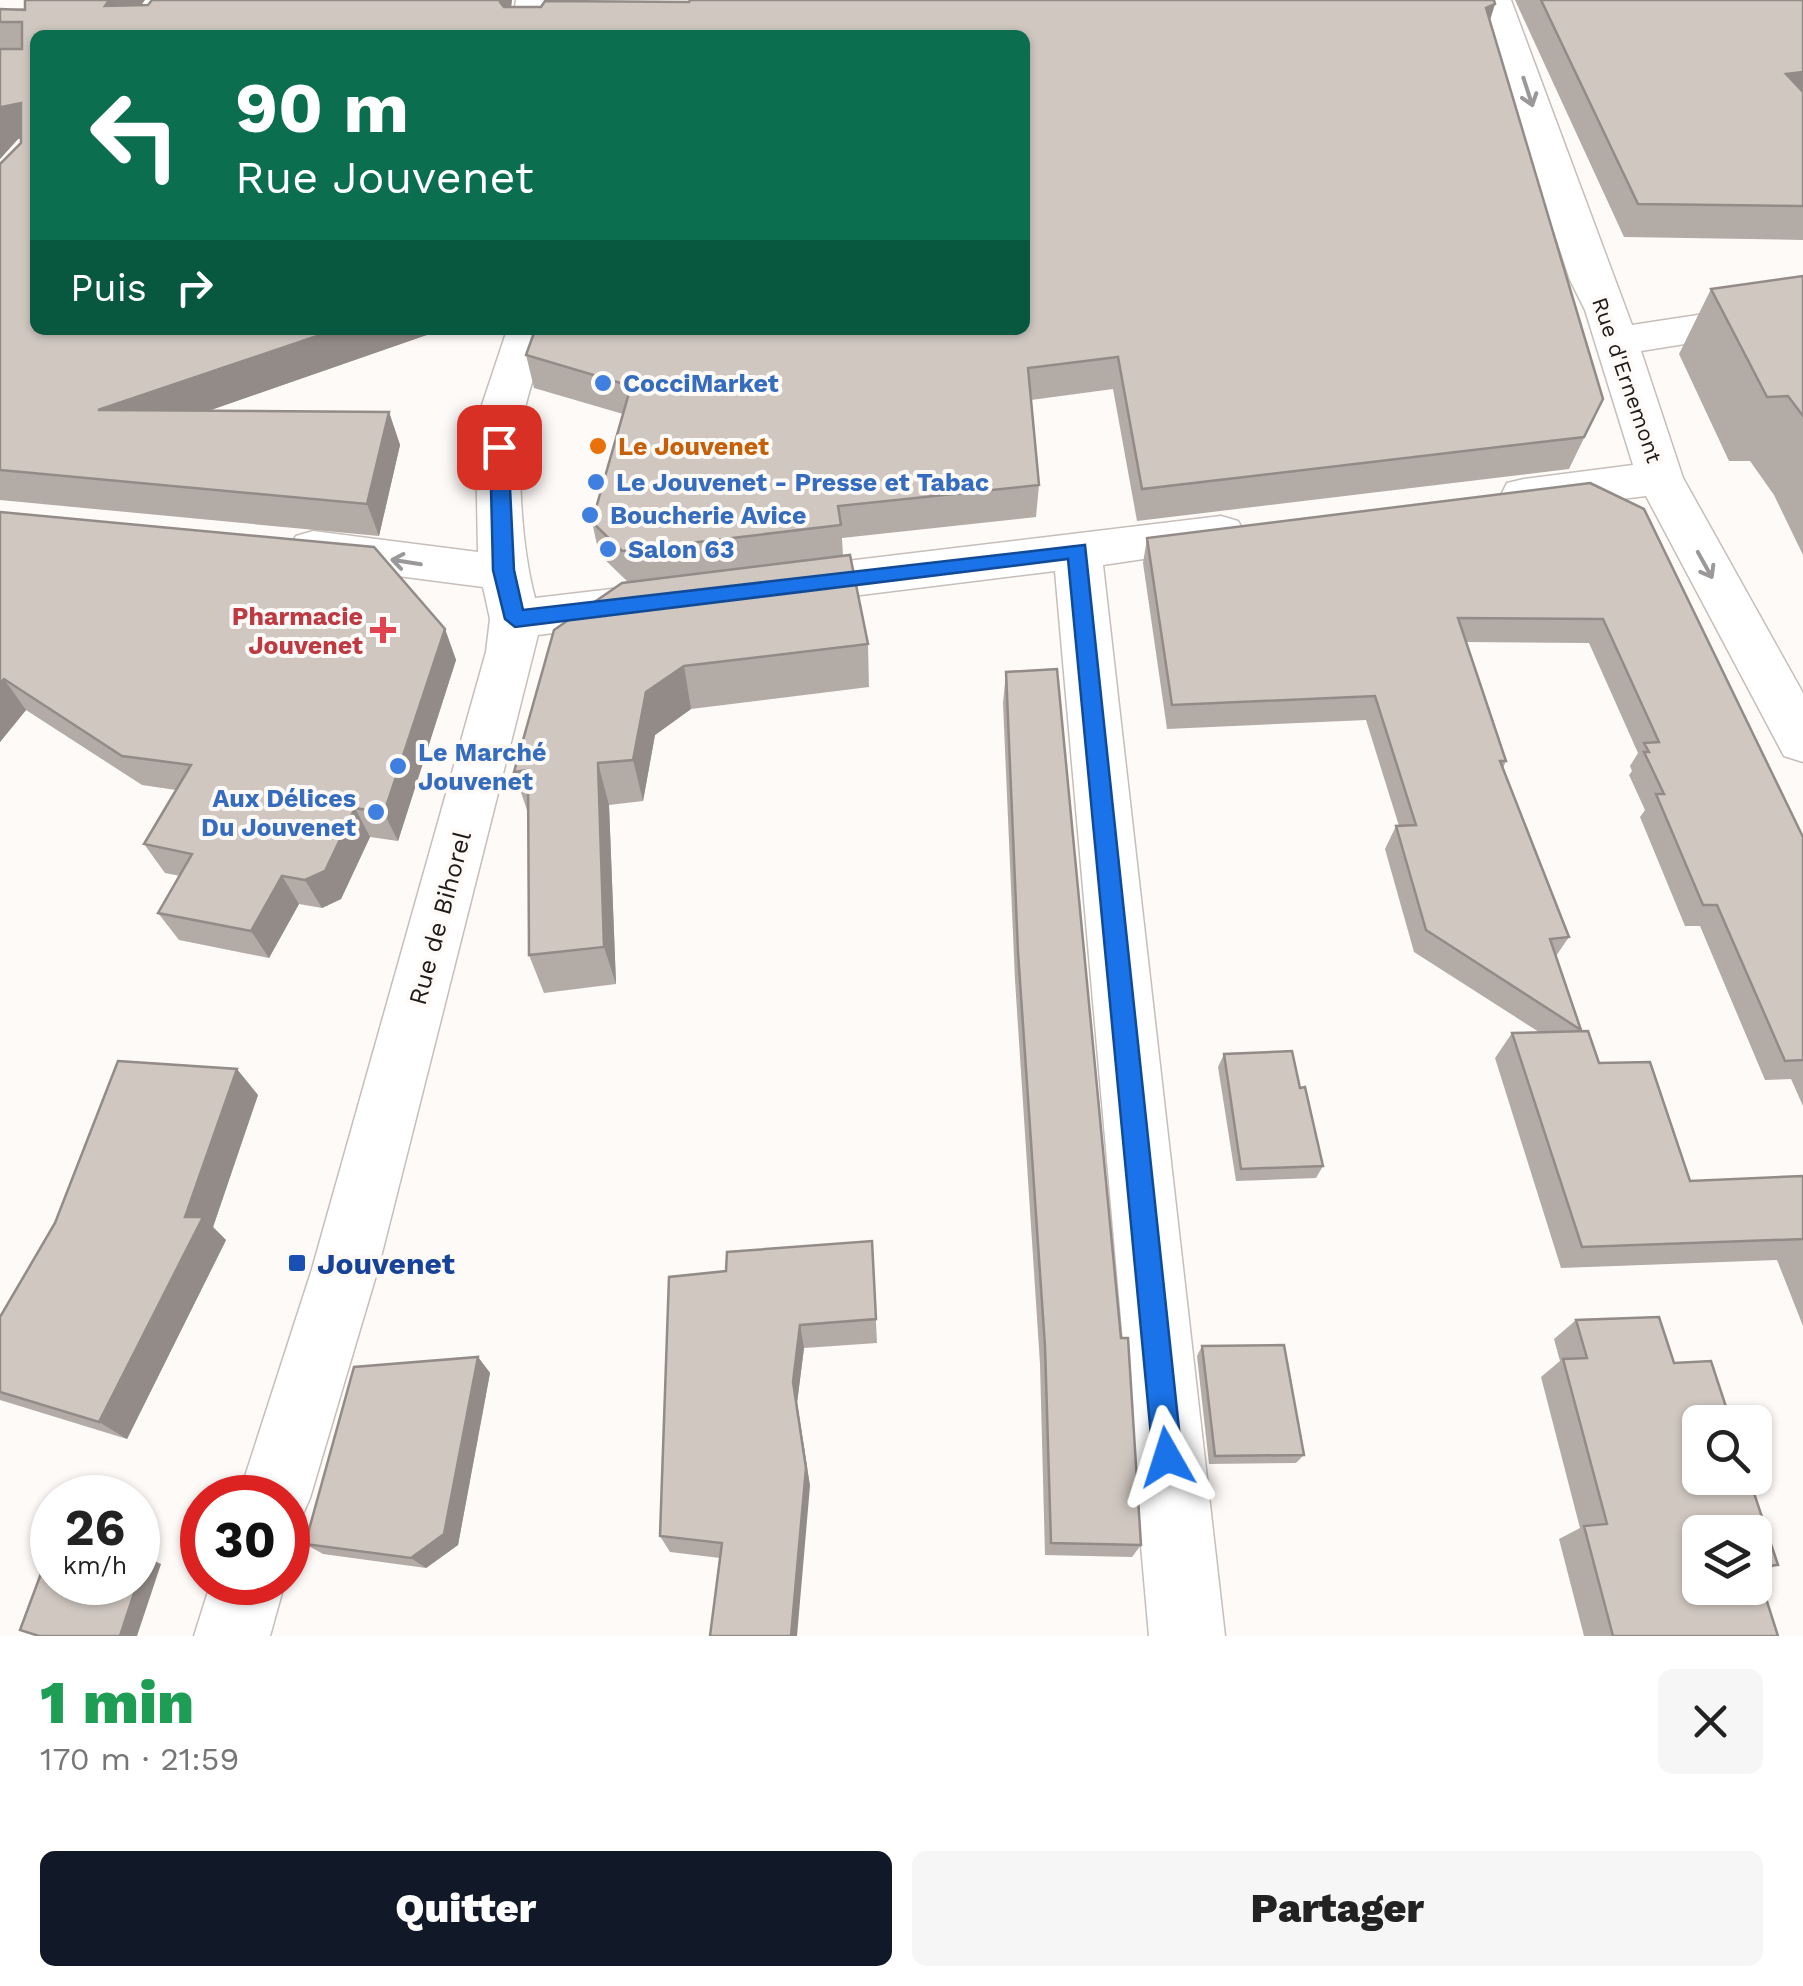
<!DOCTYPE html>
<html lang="fr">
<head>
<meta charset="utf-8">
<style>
	body { margin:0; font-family:"Work Sans",sans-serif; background:#f6f6f6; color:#222; height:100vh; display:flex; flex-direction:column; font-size:38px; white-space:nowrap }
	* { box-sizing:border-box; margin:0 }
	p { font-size:32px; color:#767676 }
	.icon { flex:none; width:55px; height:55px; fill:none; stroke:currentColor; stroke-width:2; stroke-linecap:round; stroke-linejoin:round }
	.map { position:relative; height:1636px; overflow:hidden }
	.side { display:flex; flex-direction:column; background:#fff; flex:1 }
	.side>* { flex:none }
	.top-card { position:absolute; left:30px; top:30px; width:1000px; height:305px; border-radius:15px; box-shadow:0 2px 8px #0004; background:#0b6e4f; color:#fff; overflow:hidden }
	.buttons { position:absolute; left:1682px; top:1405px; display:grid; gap:20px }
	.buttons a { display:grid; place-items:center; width:90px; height:90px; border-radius:15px; background:#fff; box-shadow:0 2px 8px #0004; font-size:50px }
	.speed { position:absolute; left:30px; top:1475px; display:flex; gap:20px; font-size:50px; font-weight:700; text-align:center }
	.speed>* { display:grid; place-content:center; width:130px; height:130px; border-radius:50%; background:#fff; box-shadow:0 2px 8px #0004; line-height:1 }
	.speed small { font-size:25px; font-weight:400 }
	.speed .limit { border:15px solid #d22; background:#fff; color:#111 }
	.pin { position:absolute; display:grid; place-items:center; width:85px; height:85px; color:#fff; margin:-42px; border-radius:20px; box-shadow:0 5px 15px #0006 }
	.me { position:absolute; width:110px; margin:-55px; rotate:354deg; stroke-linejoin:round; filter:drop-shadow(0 0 8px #0008) }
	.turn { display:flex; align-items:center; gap:35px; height:210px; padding:0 40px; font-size:45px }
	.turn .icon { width:130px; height:130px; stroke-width:2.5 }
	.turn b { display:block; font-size:70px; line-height:85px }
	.then { display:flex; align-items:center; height:95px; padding:0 40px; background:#0003; gap:20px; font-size:38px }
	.round { display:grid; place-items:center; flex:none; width:105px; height:105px; border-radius:15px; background:#f6f6f6 }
	.summary { display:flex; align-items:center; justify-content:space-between; height:170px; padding:0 40px }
	h1 { font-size:60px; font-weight:800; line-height:75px; color:#1e9e55 }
	.primary-button { display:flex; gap:20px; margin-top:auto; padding:20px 40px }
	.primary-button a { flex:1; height:115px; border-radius:15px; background:#111827; color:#fff; font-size:40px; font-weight:800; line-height:115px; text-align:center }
	.primary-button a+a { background:#f6f6f6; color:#222 }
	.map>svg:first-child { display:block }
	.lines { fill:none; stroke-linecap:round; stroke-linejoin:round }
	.minor-casing { stroke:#c7beb9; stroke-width:3 }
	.minor { fill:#fff; fill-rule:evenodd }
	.wall { fill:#b3aba6 }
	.shaded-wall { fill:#928b87 }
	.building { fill:#d0c7c1; stroke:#928b87; stroke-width:2.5; fill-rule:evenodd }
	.oneway { stroke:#9a9898 }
	.route { fill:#1a73e8; stroke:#114b97; stroke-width:2.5 }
	.shop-dot { fill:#3f7fe0; stroke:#fefaf8; stroke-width:4 }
	.food-dot { fill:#e8710a; stroke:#fefaf8; stroke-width:4 }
	.health-dot { fill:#e0444e; stroke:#fefaf8; stroke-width:4 }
	.transit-dot { fill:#1a4fb4; stroke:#fefaf8; stroke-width:4 }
	.labels { text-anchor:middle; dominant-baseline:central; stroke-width:8; stroke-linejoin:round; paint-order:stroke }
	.far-street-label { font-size:22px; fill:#1f1b1a; stroke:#fefaf8 }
	.shop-label { font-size:25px; font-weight:bold; fill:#366cbe; stroke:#fefaf8; text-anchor:start }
	.food-label { font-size:25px; font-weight:bold; fill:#c56008; stroke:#fefaf8; text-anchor:start }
	.health-label { font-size:25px; font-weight:bold; fill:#be3a42; stroke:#fefaf8; text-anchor:end }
	.street-label { font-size:25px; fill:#1f1b1a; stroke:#fefaf8 }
	.near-transit-label { font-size:30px; font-weight:bold; fill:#164399; stroke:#fefaf8; text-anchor:start }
</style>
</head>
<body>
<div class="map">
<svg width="1803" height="1636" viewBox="0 0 1803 1636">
	<rect width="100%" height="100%" fill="#fefaf8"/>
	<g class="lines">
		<defs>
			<g id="minor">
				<path d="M516,0H550L547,35H511Z"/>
				<path d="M1477,0H1511L1632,325L1803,299V325L1641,351L1683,478L1803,693V762L1784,756L1646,496L1524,511L1507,507L1501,495L1507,483L1524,479L1633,465L1585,310L1570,280Z"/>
				<path d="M507,330H549C542,354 532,379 526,404C515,458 521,545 535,598L655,584L673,589L680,602L673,615L655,620L538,635L378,1269L310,1498L299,1523L288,1528V1498H238L312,1269L486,652L490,619L483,587L313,565L296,560L289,548L296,536L313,531L478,552L476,447L482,405Z"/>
				<path d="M1221,516L1238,521L1245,533L1238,545L1103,565L1225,1636H1149L1055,571L780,605L763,600L755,587L763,574L780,569Z"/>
				<path d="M211,1582H285L270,1636H194Z"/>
			</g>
		</defs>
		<use href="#minor" class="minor-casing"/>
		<use href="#minor" class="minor"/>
	</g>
	<g class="wall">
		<path d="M512,0L511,7L1490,22L1603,399L1569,469L1137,521L1113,389L1031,400L1039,485L1036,517L842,538L843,556L868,644L869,687L691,709L655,735L643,801L609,805L616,984L544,993L529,955L528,813L514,772L628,582L599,554L592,522L623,414L534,388L526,355L1025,330V35H35V330H441L208,411L389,412L400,445L379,536L0,500V164L21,143V139H18L0,159V9L142,5Z"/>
		<path d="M1515,0H1803V240L1624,237Z"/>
		<path d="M1803,276V555L1774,495L1750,461H1729L1679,354L1711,289Z"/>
		<path d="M1590,483L1803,837V1106L1791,1079L1765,1080L1700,926H1685L1640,817L1645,810L1629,775L1632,771L1630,766L1638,753L1589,643L1466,642L1506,761L1503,768L1569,937L1556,956L1581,1030L1580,1032L1599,1063L1690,1181L1803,1176V1326L1777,1260L1561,1268L1495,1058L1512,1033L1539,1032L1414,952L1385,849L1396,826H1399L1366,720L1167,729L1143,563L1147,538Z"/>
		<path d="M0,512L445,629L456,660L398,841L370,837L341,899L322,908L299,904L269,958L179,940L158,913L180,876L165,873L144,844L176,790L142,785L26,710L0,742Z"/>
		<path d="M1006,672L1141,1545L1132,1557L1045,1555L1040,1364L1015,980L1003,703Z"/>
		<path d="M1224,1054L1300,1088L1323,1166L1316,1178L1236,1181L1218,1067Z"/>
		<path d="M258,1095L213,1227L226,1240L127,1439L0,1400V1317Z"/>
		<path d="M872,1241L877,1343L804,1348L797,1403L810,1486L720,1558L670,1552L660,1536L726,1271Z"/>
		<path d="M1576,1320L1674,1363L1778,1565L1758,1573L1778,1636H1584L1559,1539L1580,1528L1541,1377L1560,1361L1554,1339Z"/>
		<path d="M1202,1346L1304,1455L1296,1463L1209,1464L1197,1356Z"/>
		<path d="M478,1357L490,1373L458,1545L426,1568L323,1554L305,1544Z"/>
	</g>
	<g class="shaded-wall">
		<path d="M109,0H145L120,35L105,6Z"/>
		<path d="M501,0H512L507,34Z"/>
		<path d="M1495,4L1485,37L1486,8Z"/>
		<path d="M1803,72V103L1786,74Z"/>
		<path d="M21,103L35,136L18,139L0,159V109L2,107Z"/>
		<path d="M335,330H441L116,443L98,410Z"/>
		<path d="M389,412L400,445L379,536L367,504Z"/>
		<path d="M445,629L456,660L398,841L384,813Z"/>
		<path d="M684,666L691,709L655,735L643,801L633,760L646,692Z"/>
		<path d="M4,679L26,710L0,742V683Z"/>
		<path d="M598,763L609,805L616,984L604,947Z"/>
		<path d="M355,808L370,837L341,899L322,908L305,880Z"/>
		<path d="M282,876L299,904L269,958L251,931Z"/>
		<path d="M237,1069L258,1095L213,1227L226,1240L127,1439L99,1422L185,1217Z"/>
		<path d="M800,1325L804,1348L797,1403L810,1486L797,1636H791L793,1382Z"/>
		<path d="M478,1357L490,1373L458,1545L426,1568L411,1558Z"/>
		<path d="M146,1557L161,1564L137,1636H120Z"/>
	</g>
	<g class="building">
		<path d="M25,0H109L105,6L148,5L152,0H501L500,2L504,7H541L545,1L689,2L690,0H1494L1495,4L1486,8L1603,399L1584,437L1142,489L1118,357L1028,368L1039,485L838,506L841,525L622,551L592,522L631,386L526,355L535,330H1025V35H35V330H335L98,410L389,412L367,504L0,470V164L21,143V103L2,107L0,109V49H22V22H0V9L25,10Z"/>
		<path d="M1541,0H1803V72L1786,74L1803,92V206L1638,204Z"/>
		<path d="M1803,276V416L1788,396L1767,397L1711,289Z"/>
		<path d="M1590,483L1644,509L1803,837V1060L1785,1061L1717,905H1703L1656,794H1664L1644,752H1649L1644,743L1659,742L1603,619L1458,618L1506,761H1500L1569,937L1550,939L1581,1030L1426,930L1396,826L1416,825L1375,696L1172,705L1147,538Z"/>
		<path d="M0,512L374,547L445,629L384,813L355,808L325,871L305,880L282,876L251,931L158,913L192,854L144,844L191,765L122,756L4,679L0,683Z"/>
		<path d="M850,555L868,644L684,666L646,692L633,760L598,763L604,947L529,955L528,770L514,772L554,630L622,583Z"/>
		<path d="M1057,669L1121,1338H1128L1141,1545L1051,1543L1045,1346L1018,952L1006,672Z"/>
		<path d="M1588,1031L1599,1063L1650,1062L1690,1181L1803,1176V1239L1582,1247L1512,1033Z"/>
		<path d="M1292,1051L1300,1088L1305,1087L1323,1166L1241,1169L1224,1054Z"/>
		<path d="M118,1061L237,1069L185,1217H203L99,1422L0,1392V1317L55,1223Z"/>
		<path d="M872,1241L876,1319L800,1325L793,1382L806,1468L791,1636H710L722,1543L660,1536L669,1277L726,1271L727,1252Z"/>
		<path d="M1659,1317L1674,1363L1711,1361L1731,1422H1700V1478H1749L1778,1565L1756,1567L1778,1636H1613L1584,1526L1607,1524L1563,1359L1587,1358L1576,1320ZM1700,1532H1755V1588H1700Z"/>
		<path d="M1284,1345L1304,1455L1215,1456L1202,1346Z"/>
		<path d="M478,1357L444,1534L411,1558L305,1544L354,1367Z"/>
		<path d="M52,1544V1582H138V1554L146,1557L120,1636H39L20,1630Z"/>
	</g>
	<defs><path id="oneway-shaft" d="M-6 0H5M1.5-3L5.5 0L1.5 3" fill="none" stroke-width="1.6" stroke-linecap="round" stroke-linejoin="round" transform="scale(2.5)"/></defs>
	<g class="oneway">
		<use href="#oneway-shaft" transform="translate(1528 92) rotate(72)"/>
		<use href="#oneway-shaft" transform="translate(406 562) rotate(-171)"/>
		<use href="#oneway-shaft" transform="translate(1705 565) rotate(61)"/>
	</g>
	<path class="route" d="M499,441L508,447L514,570L523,610L1085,545L1182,1457L1178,1467L1167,1471L1157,1467L1153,1457L1068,559L515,627L505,619L493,570L490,447Z"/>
	<g class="shop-dot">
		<circle cx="603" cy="383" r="10"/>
		<circle cx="596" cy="482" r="10"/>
		<circle cx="590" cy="515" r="10"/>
		<circle cx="608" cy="549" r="10"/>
		<circle cx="398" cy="766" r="10"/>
		<circle cx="376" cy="812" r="10"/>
	</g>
	<circle class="food-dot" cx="598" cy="446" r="10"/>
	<path class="health-dot" d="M378 615h10v10h10v10h-10v10h-10v-10h-10v-10h10z"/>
	<rect class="transit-dot" x="287" y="1253" width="20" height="20" rx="5"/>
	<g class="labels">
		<g class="far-street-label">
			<text transform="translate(1627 380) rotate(71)">Rue d'Ernemont</text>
		</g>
		<g class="shop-label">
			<text x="623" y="383">CocciMarket</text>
			<text x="616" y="482">Le Jouvenet - Presse et Tabac</text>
			<text x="610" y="515">Boucherie Avice</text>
			<text x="628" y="549">Salon 63</text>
			<text x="418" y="752">Le Marché<tspan x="418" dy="29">Jouvenet</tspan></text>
			<text x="356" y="798" text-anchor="end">Aux Délices<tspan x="356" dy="29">Du Jouvenet</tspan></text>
		</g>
		<g class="food-label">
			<text x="618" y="446">Le Jouvenet</text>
		</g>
		<g class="health-label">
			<text x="363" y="616">Pharmacie<tspan x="363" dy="29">Jouvenet</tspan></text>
		</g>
		<g class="street-label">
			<text transform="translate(440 918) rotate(-75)">Rue de Bihorel</text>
		</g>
		<g class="near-transit-label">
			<text x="317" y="1263">Jouvenet</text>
		</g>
	</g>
</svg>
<div class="buttons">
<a><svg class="icon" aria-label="search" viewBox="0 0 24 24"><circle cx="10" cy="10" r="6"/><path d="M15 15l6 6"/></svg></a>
<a><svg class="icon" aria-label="layers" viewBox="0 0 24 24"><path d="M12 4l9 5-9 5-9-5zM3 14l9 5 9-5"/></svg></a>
</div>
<div class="speed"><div>26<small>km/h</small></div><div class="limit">30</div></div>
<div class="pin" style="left:499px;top:447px;background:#d93025"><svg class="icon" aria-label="arrive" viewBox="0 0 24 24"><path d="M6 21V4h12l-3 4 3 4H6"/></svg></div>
<svg class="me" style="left:1167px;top:1457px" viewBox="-20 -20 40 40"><path d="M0-17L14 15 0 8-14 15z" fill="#1a73e8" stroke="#fff" stroke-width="4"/></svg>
<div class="top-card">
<div class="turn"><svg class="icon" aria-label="left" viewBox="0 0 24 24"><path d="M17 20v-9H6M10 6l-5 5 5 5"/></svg><div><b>90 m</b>Rue Jouvenet</div></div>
<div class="then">Puis<svg class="icon" aria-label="right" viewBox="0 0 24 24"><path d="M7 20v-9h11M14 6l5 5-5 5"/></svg></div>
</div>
</div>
<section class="side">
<div class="summary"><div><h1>1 min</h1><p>170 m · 21:59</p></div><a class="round"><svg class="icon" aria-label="close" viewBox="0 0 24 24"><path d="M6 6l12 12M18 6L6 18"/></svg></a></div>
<div class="primary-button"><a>Quitter</a><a>Partager</a></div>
</section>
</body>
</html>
